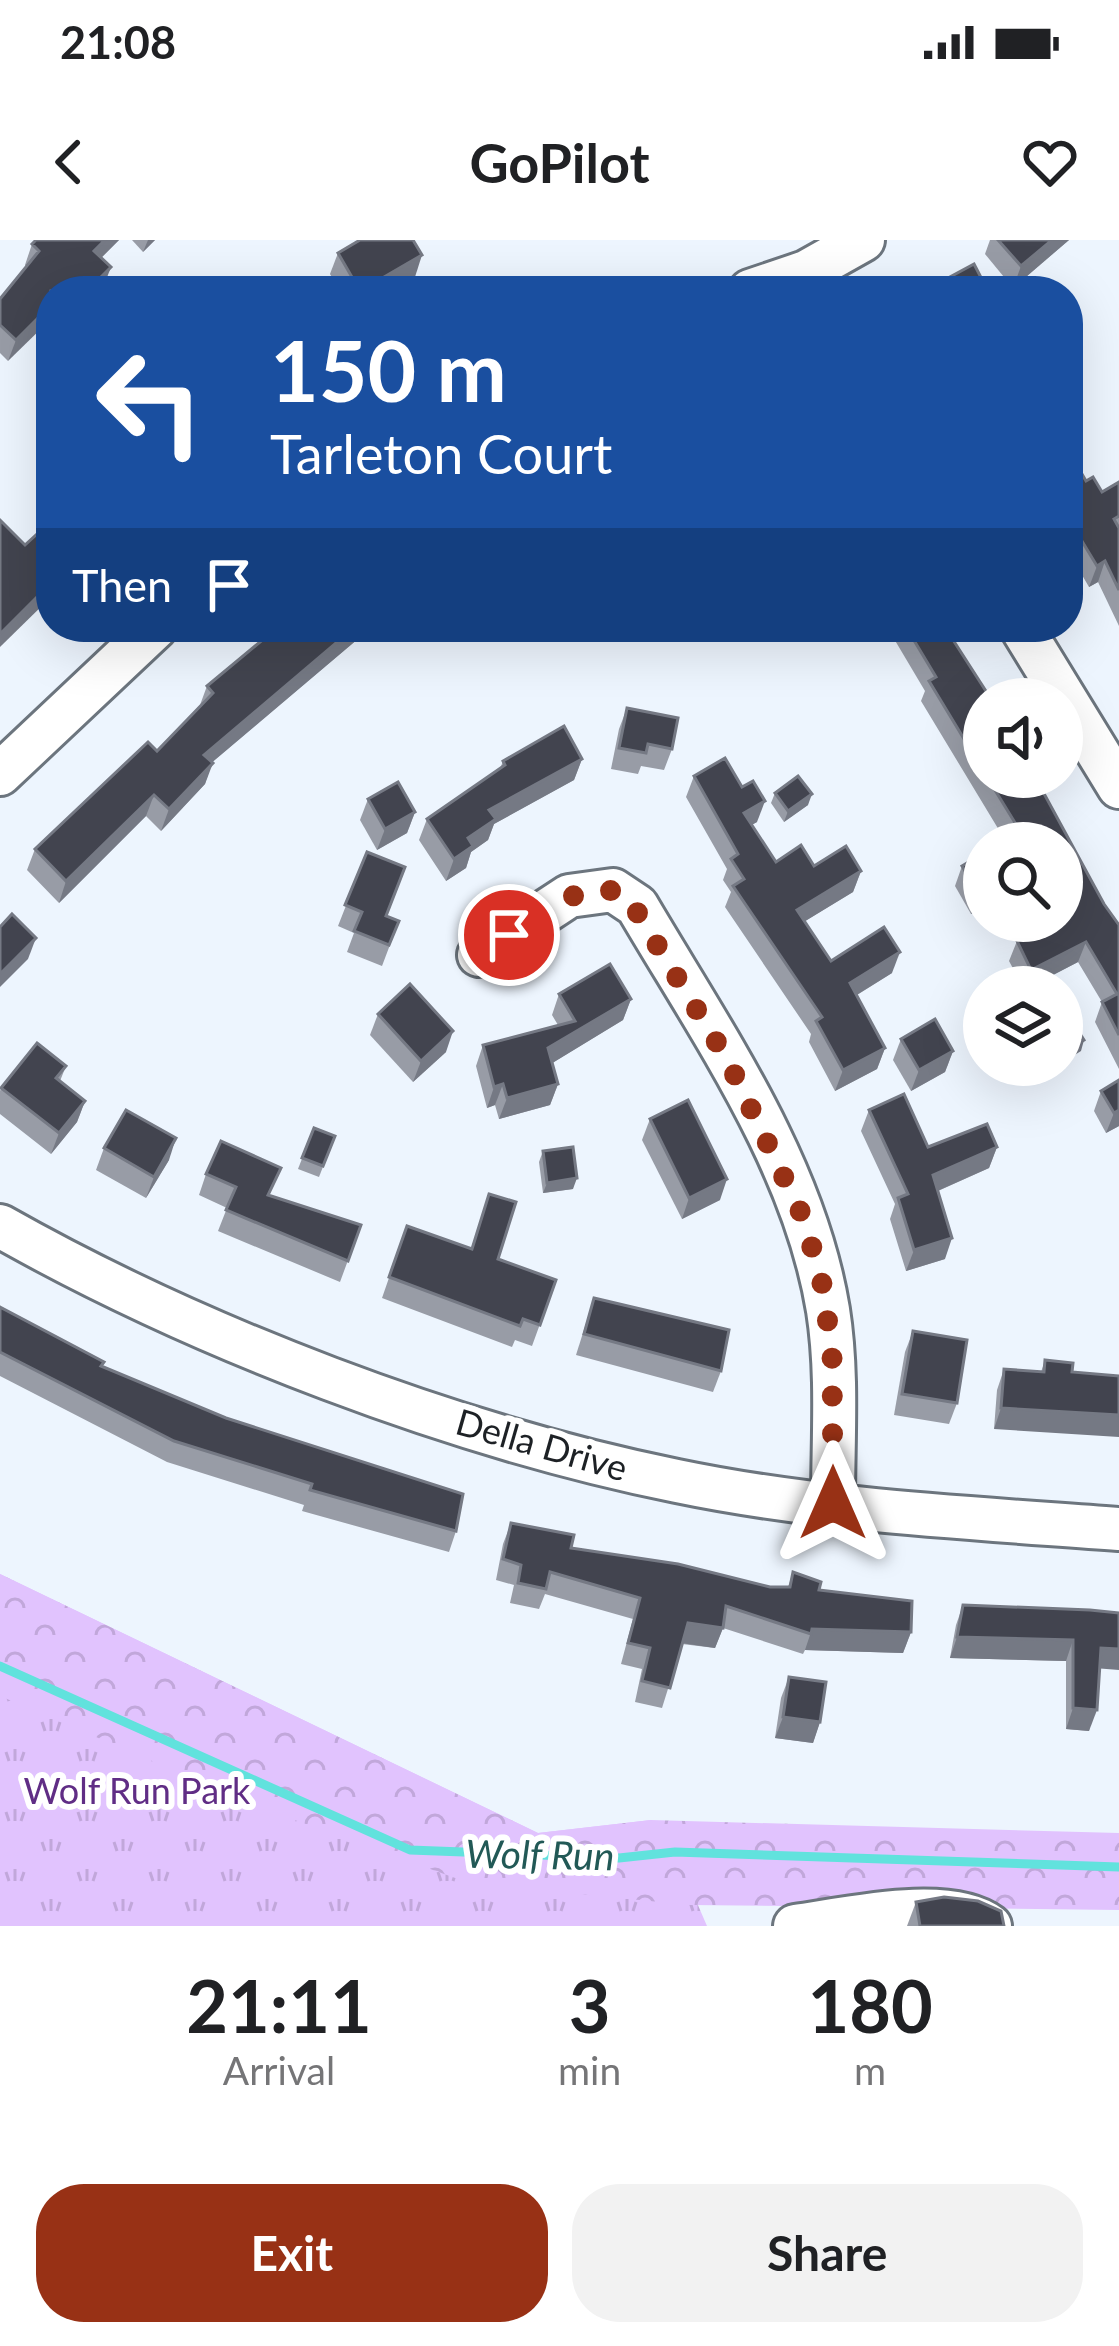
<!DOCTYPE html>
<html lang="en">
<head>
<meta charset="utf-8">
<style>
	body { margin:0; font-family:Lato,sans-serif; background:#f2f2f2; color:#202124; height:100vh; display:flex; flex-direction:column; font-size:45px; white-space:nowrap }
	* { box-sizing:border-box; margin:0 }
	p { font-size:39px; color:#757577 }
	.icon { flex:none; width:66px; height:66px; fill:none; stroke:currentColor; stroke-width:2; stroke-linecap:round; stroke-linejoin:round }
	.map { position:relative; height:1686px; overflow:hidden }
	.sheet { display:flex; flex-direction:column; background:#fff; flex:1 }
	.sheet>* { flex:none }
	.hud { position:absolute; left:36px; top:36px; width:1047px; height:366px; border-radius:48px; box-shadow:0 12px 48px #0002; background:#1a4fa0; color:#fff; overflow:hidden }
	.tools { position:absolute; left:963px; top:438px; display:grid; gap:24px }
	.tools a { display:grid; place-items:center; width:120px; height:120px; border-radius:50%; background:#fff; box-shadow:0 12px 48px #0002; font-size:60px }
	.pin { position:absolute; display:grid; place-items:center; width:102px; height:102px; color:#fff; margin:-51px; border:6px solid #fff; border-radius:50%; box-shadow:0 3px 12px #0007 }
	.me { position:absolute; width:132px; margin:-66px; rotate:0deg; stroke-linejoin:round; filter:drop-shadow(0 0 9px #0008) }
	.turn { display:flex; align-items:center; gap:42px; height:252px; padding:0 36px; font-size:54px }
	.turn .icon { width:156px; height:156px; stroke-width:2.5 }
	.turn b { display:block; font-size:84px; line-height:102px }
	.then { display:flex; align-items:center; height:114px; padding:0 36px; background:#0003; gap:24px; font-size:45px }
	.eta { display:flex; justify-content:space-evenly; align-items:center; height:204px; text-align:center }
	.eta b { font-size:72px; font-weight:700; line-height:84px }
	.primary-button { display:flex; gap:24px; margin-top:auto; padding:24px 36px }
	.primary-button a { flex:1; height:138px; border-radius:48px; background:#983115; color:#fff; font-size:48px; font-weight:700; line-height:138px; text-align:center }
	.primary-button a+a { background:#f2f2f2; color:#202124 }
	.status { display:flex; justify-content:space-between; align-items:center; height:84px; padding:0 60px; background:#fff; direction:ltr }
	.status svg { height:33px; fill:currentColor }
	header { display:flex; justify-content:space-between; align-items:center; height:156px; padding:0 36px; background:#fff; font-size:54px; font-weight:700 }
	.map>svg:first-child { display:block }
	.grass { fill:url(#grass-tufts) }
	.forest { fill:url(#forest-crowns) }
	.lines { fill:none; stroke-linecap:round; stroke-linejoin:round }
	.stream { stroke:#61e2dd; stroke-width:9 }
	.minor-casing { stroke:#6c757e; stroke-width:48 }
	.minor { stroke:#fff; stroke-width:42 }
	.wall { fill:#989ca6 }
	.shaded-wall { fill:#757984 }
	.building { fill:#42444f; stroke:#757984; stroke-width:3 }
	.route { stroke:#983115; stroke-width:21; stroke-dasharray:0 37.8 }
	.labels { text-anchor:middle; dominant-baseline:central; stroke-width:12; stroke-linejoin:round; paint-order:stroke }
	.street-label { font-size:36px; fill:#1d2125; stroke:#fff }
	.park-label { font-size:36px; fill:#602d85; stroke:#fff }
	.water-label { font-size:39px; font-style:italic; fill:#225956; stroke:#fff }
</style>
</head>
<body>
<div class="status"><b>21:08</b><svg viewBox="0 0 49 12"><path d="M0 12V9h3v3zM5 12V6h3v6zM10 12V3h3v9zM15 12V0h3v12zM26 1h20v11H26zM47 4h2v5h-2z"/></svg></div>
<header><svg class="icon" aria-label="back" viewBox="0 0 24 24"><path d="M15 5l-7 7 7 7"/></svg>GoPilot<svg class="icon" aria-label="heart" viewBox="0 0 24 24"><path d="M12 20l-8-8c-3-5 5-10 8-4 3-6 11-1 8 4z"/></svg></header>
<div class="map">
<svg width="1119" height="1686" viewBox="0 0 1119 1686">
	<defs>
		<pattern id="grass-tufts" width="24" height="20" patternUnits="userSpaceOnUse" patternTransform="scale(3)"><rect width="24" height="20" fill="#e1c3fe"/><path d="M3 7l-1-3M5 7V3M7 7l1-3M15 17l-1-3M17 17v-4M19 17l1-3" fill="none" stroke="#c1a7da"/></pattern>
		<pattern id="forest-crowns" width="20" height="18" patternUnits="userSpaceOnUse" patternTransform="scale(3)"><rect width="20" height="18" fill="#e1c3fe"/><path d="M2 6a3 3 0 1 1 6 0M12 15a3 3 0 1 1 6 0" fill="none" stroke="#c1a7da"/></pattern>
	</defs>
	<rect width="100%" height="100%" fill="#edf5fe"/>
	<path class="grass" d="M0,1334L538,1593L651,1580L675,1612L707,1686H0Z"/>
	<path class="forest" d="M0,1334L538,1593L651,1580L1119,1593V1670L690,1665L469,1643L267,1570L0,1456Z"/>
	<g class="lines">
		<path class="stream" d="M0,1426L410,1610L619,1618L675,1612L1119,1627"/>
		<defs>
			<g id="minor">
				<path d="M750,51L806,32L863,0"/>
				<path d="M1021,387L1119,547"/>
				<path d="M0,534L156,387"/>
				<path d="M479,715L569,656L613,650L637,666C711,792 804,923 828,1070C838,1133 833,1199 833,1263"/>
				<path d="M0,986C198,1098 455,1196 677,1241C821,1271 973,1278 1119,1289"/>
				<path d="M795,1686C846,1679 949,1655 990,1686"/>
			</g>
		</defs>
		<use href="#minor" class="minor-casing"/>
		<use href="#minor" class="minor"/>
	</g>
	<g class="wall">
		<path d="M36,0H119L101,18L103,48L51,51L8,121L0,113V59L26,27L25,25L32,4Z"/>
		<path d="M132,0H155L143,12Z"/>
		<path d="M990,0H1069L1013,48L985,14Z"/>
		<path d="M338,13L415,37L390,51H340L330,34Z"/>
		<path d="M1068,210L1086,241L1102,252L1119,242V386L1098,342L1089,347L1068,311Z"/>
		<path d="M269,387H363L359,398L212,522L205,544L161,591L146,576L59,663L27,630L35,609L157,511L200,465L207,446L268,396Z"/>
		<path d="M887,387H950L948,393L984,459V537H1035L1104,664L1119,685V829L1095,782L1102,762L1078,722L1030,747H1023L1009,721L1017,701L1035,692L1029,681H1062L1005,600L921,461L925,451Z"/>
		<path d="M627,468L672,509L664,530L641,526L638,534L611,529L619,489Z"/>
		<path d="M582,519L574,540L494,584L488,600L471,612L466,628L446,641L419,600L427,579L500,529L503,521Z"/>
		<path d="M694,536L757,582L751,585L776,622L861,631L853,652L805,681L831,721L892,733L857,755L885,808L877,829L835,851L809,802L811,794L725,667L731,652L723,640L727,629L686,557Z"/>
		<path d="M775,553L808,565L784,582L771,563Z"/>
		<path d="M368,559L415,572L407,593L377,610L360,580Z"/>
		<path d="M367,612L387,676L399,681L382,726L347,712L354,693L338,686Z"/>
		<path d="M984,613V667L971,674L955,646L962,626Z"/>
		<path d="M559,754L631,759L623,780L552,823L558,844L550,865L499,879L495,865L487,868L476,826L483,805L558,785L552,775Z"/>
		<path d="M378,774L446,812L413,842L370,795Z"/>
		<path d="M901,799L953,811L945,832L911,851L893,820Z"/>
		<path d="M66,826L60,841L85,861L77,882L51,914L0,874V851L1,848Z"/>
		<path d="M1119,840V886L1106,893L1094,871L1101,851Z"/>
		<path d="M869,870L928,907H997L989,928L938,951L945,1019L906,1031L890,979L895,964L861,891Z"/>
		<path d="M650,879L720,960L682,979L642,900Z"/>
		<path d="M314,888L335,896L319,937L298,929Z"/>
		<path d="M104,908L169,920L146,958L96,930Z"/>
		<path d="M543,911L573,949L543,953L539,922Z"/>
		<path d="M206,934L361,985L340,1042L218,991L227,968L199,955Z"/>
		<path d="M489,954L498,1019L556,1040L532,1106L515,1100L512,1107L382,1058L407,986L471,1009Z"/>
		<path d="M594,1058L721,1131L713,1152L576,1115Z"/>
		<path d="M0,1067L102,1126L456,1291L449,1312L302,1271L304,1265L167,1222L0,1136Z"/>
		<path d="M913,1091L957,1163L949,1184L894,1175L905,1112Z"/>
		<path d="M1045,1120L1073,1123L994,1189L997,1150L1004,1129L1041,1132Z"/>
		<path d="M511,1283L571,1308L770,1347H788L793,1332L819,1350L911,1392L903,1413L805,1410L803,1414L723,1388L715,1408L682,1404L662,1468L635,1462L642,1429L621,1424L633,1379L545,1354L539,1369L510,1363L514,1345L496,1340L503,1304Z"/>
		<path d="M963,1365L1119,1373L1100,1429L1089,1491L1066,1489V1421L950,1418L956,1385Z"/>
		<path d="M789,1437L820,1482L813,1503L775,1498L781,1458Z"/>
		<path d="M916,1662L1004,1686H907Z"/>
	</g>
	<g class="shaded-wall">
		<path d="M105,0H119L87,32L94,11Z"/>
		<path d="M148,0H155L143,12Z"/>
		<path d="M1052,0H1069L1013,48L1021,26Z"/>
		<path d="M422,15L415,37L390,51H362Z"/>
		<path d="M111,27L103,48L101,51H87Z"/>
		<path d="M51,65V79L8,121L16,100Z"/>
		<path d="M1105,321L1098,342L1089,347L1097,326Z"/>
		<path d="M51,343V357L0,407V394Z"/>
		<path d="M355,387H363L359,398L196,536L204,515Z"/>
		<path d="M582,519L574,540L494,584L488,600L471,612L466,628L446,641L454,619L489,570Z"/>
		<path d="M213,523L205,544L161,591L169,569Z"/>
		<path d="M812,554L808,565L784,582L788,571Z"/>
		<path d="M154,555L146,576L59,663L66,641Z"/>
		<path d="M765,561L757,582L736,594L744,573Z"/>
		<path d="M415,572L407,593L377,610L385,589Z"/>
		<path d="M861,631L853,652L789,691L797,670Z"/>
		<path d="M984,651V667L971,674L979,654Z"/>
		<path d="M36,698L28,719L0,747V734Z"/>
		<path d="M1086,702L1078,722L1030,747H1025L1031,730Z"/>
		<path d="M900,712L892,733L842,764L850,743Z"/>
		<path d="M631,759L623,780L541,830L548,808Z"/>
		<path d="M453,791L446,812L413,842L421,821Z"/>
		<path d="M1084,800L1081,811L1062,823V814Z"/>
		<path d="M885,808L877,829L835,851L843,830Z"/>
		<path d="M953,811L945,832L911,851L919,830Z"/>
		<path d="M503,844L495,865L487,868L494,847Z"/>
		<path d="M558,844L550,865L499,879L507,858Z"/>
		<path d="M85,861L77,882L51,914L59,893Z"/>
		<path d="M1119,870V886L1106,893L1114,873Z"/>
		<path d="M176,898L169,920L146,958L154,937Z"/>
		<path d="M997,907L989,928L926,956L933,935Z"/>
		<path d="M577,938L573,949L543,953L547,943Z"/>
		<path d="M727,939L720,960L682,979L689,958Z"/>
		<path d="M952,998L945,1019L906,1031L914,1010Z"/>
		<path d="M1001,1168L1119,1175V1197L994,1189Z"/>
		<path d="M688,1383L723,1388L715,1408L681,1403Z"/>
		<path d="M812,1389L911,1392L903,1413L805,1410Z"/>
		<path d="M957,1397L1073,1400L1066,1421L950,1418Z"/>
		<path d="M1101,1408L1119,1409V1430L1094,1428Z"/>
		<path d="M1073,1468L1097,1470L1089,1491L1066,1489Z"/>
		<path d="M783,1477L820,1482L813,1503L775,1498Z"/>
	</g>
	<g class="building">
		<path d="M36,0H105L94,11L111,27L87,51H51V65L16,100L0,85V59L39,11L32,4Z"/>
		<path d="M360,0H413L422,15L360,51L338,13Z"/>
		<path d="M998,0H1052L1021,26Z"/>
		<path d="M974,24L988,51H926V50Z"/>
		<path d="M1068,210L1086,241L1093,237L1102,252L1119,242V276L1114,279L1119,288V350L1105,321L1097,326L1068,278Z"/>
		<path d="M0,280L25,305L37,294L48,306L51,302V343L0,394Z"/>
		<path d="M278,387H355L204,515L213,523L169,569L154,555L66,641L35,609L148,502L157,511L213,453L207,446Z"/>
		<path d="M906,387H949L946,389L991,459H984V532L929,441L936,437Z"/>
		<path d="M627,468L678,478L672,509L648,504L646,513L619,508Z"/>
		<path d="M564,486L582,519L489,570L496,579L468,598L473,606L454,619L427,579L505,525L503,521Z"/>
		<path d="M725,518L742,547L753,541L765,561L744,573L776,622L801,605L814,626L846,606L861,631L797,670L831,721L884,687L900,712L850,743L885,808L843,830L816,781L822,777L733,646L744,639L731,619L738,614L694,536Z"/>
		<path d="M798,536L812,554L788,571L775,553Z"/>
		<path d="M987,537H1035L1104,664L1119,685V795L1102,762L1117,754L1086,702L1031,730L1017,701L1049,684L1048,681H1062V603H1000L1020,591Z"/>
		<path d="M398,542L415,572L385,589L368,559Z"/>
		<path d="M367,612L405,627L386,676L399,681L389,705L354,691L362,672L345,665Z"/>
		<path d="M984,613V651L979,654L962,626Z"/>
		<path d="M12,674L36,698L0,734V687Z"/>
		<path d="M610,724L631,759L548,808L558,844L507,858L503,844L494,847L483,805L575,781L559,754Z"/>
		<path d="M410,744L453,791L421,821L378,774Z"/>
		<path d="M1069,776L1084,800L1062,814V780Z"/>
		<path d="M935,779L953,811L919,830L901,799Z"/>
		<path d="M37,803L66,826L56,838L85,861L59,893L1,848Z"/>
		<path d="M1119,840V870L1114,873L1101,851Z"/>
		<path d="M904,854L928,907L987,884L997,907L933,935L952,998L914,1010L898,958L908,954L869,870Z"/>
		<path d="M688,860L727,939L689,958L650,879Z"/>
		<path d="M126,870L176,898L154,937L104,908Z"/>
		<path d="M314,888L335,896L323,926L302,918Z"/>
		<path d="M221,901L281,928L268,955L361,985L348,1021L226,970L236,947L206,934Z"/>
		<path d="M573,907L577,938L547,943L543,911Z"/>
		<path d="M489,954L516,962L498,1019L556,1040L540,1085L523,1079L520,1086L389,1037L407,986L472,1009Z"/>
		<path d="M594,1058L729,1090L721,1131L584,1094Z"/>
		<path d="M0,1067L104,1122L101,1126L226,1178L463,1254L456,1291L310,1250L312,1244L174,1201L0,1112Z"/>
		<path d="M913,1091L967,1100L957,1163L902,1154Z"/>
		<path d="M1045,1120L1073,1123L1072,1132L1119,1136V1175L1001,1168L1004,1129L1044,1132Z"/>
		<path d="M511,1283L574,1295L571,1308L678,1324L770,1347H790L793,1332L821,1342L819,1350L912,1361L911,1392L812,1389L811,1394L726,1366L723,1388L688,1383L670,1448L642,1441L650,1408L628,1403L640,1358L550,1332L546,1349L518,1343L521,1325L503,1319Z"/>
		<path d="M963,1365L1090,1370L1119,1373V1409L1101,1408L1097,1470L1073,1468V1400L957,1397Z"/>
		<path d="M789,1437L826,1442L820,1482L783,1477Z"/>
		<path d="M944,1657L978,1661L1001,1671L1004,1686H920L916,1662Z"/>
	</g>
	<g class="lines">
		<path class="route" d="M509,695C545,671 581,639 626,654L728,821L802,975L821,1037L832,1111L833,1263"/>
	</g>
	<g class="labels">
		<g class="street-label">
			<text transform="translate(542 1204) rotate(16)">Della Drive</text>
		</g>
		<g class="park-label">
			<text x="137" y="1550">Wolf Run Park</text>
		</g>
		<g class="water-label">
			<text transform="translate(540 1614) rotate(1)">Wolf Run</text>
		</g>
	</g>
</svg>
<div class="tools">
<a><svg class="icon" aria-label="sound" viewBox="0 0 24 24"><path d="M4 9h4l5-4v14l-5-4H4zM17 9q2 3 0 6"/></svg></a>
<a><svg class="icon" aria-label="search" viewBox="0 0 24 24"><circle cx="10" cy="10" r="6"/><path d="M15 15l6 6"/></svg></a>
<a><svg class="icon" aria-label="layers" viewBox="0 0 24 24"><path d="M12 4l9 5-9 5-9-5zM3 14l9 5 9-5"/></svg></a>
</div>
<div class="pin" style="left:509px;top:695px;background:#d93025"><svg class="icon" aria-label="arrive" viewBox="0 0 24 24"><path d="M6 21V4h12l-3 4 3 4H6"/></svg></div>
<svg class="me" style="left:833px;top:1263px" viewBox="-20 -20 40 40"><path d="M0-17L14 15 0 8-14 15z" fill="#983115" stroke="#fff" stroke-width="4"/></svg>
<div class="hud">
<div class="turn"><svg class="icon" aria-label="left" viewBox="0 0 24 24"><path d="M17 20v-9H6M10 6l-5 5 5 5"/></svg><div><b>150 m</b>Tarleton Court</div></div>
<div class="then">Then<svg class="icon" aria-label="arrive" viewBox="0 0 24 24"><path d="M6 21V4h12l-3 4 3 4H6"/></svg></div>
</div>
</div>
<section class="sheet">
<div class="eta">
<div><b>21:11</b><p>Arrival</p></div>
<div><b>3</b><p>min</p></div>
<div><b>180</b><p>m</p></div>
</div>
<div class="primary-button"><a>Exit</a><a>Share</a></div>
</section>
</body>
</html>
